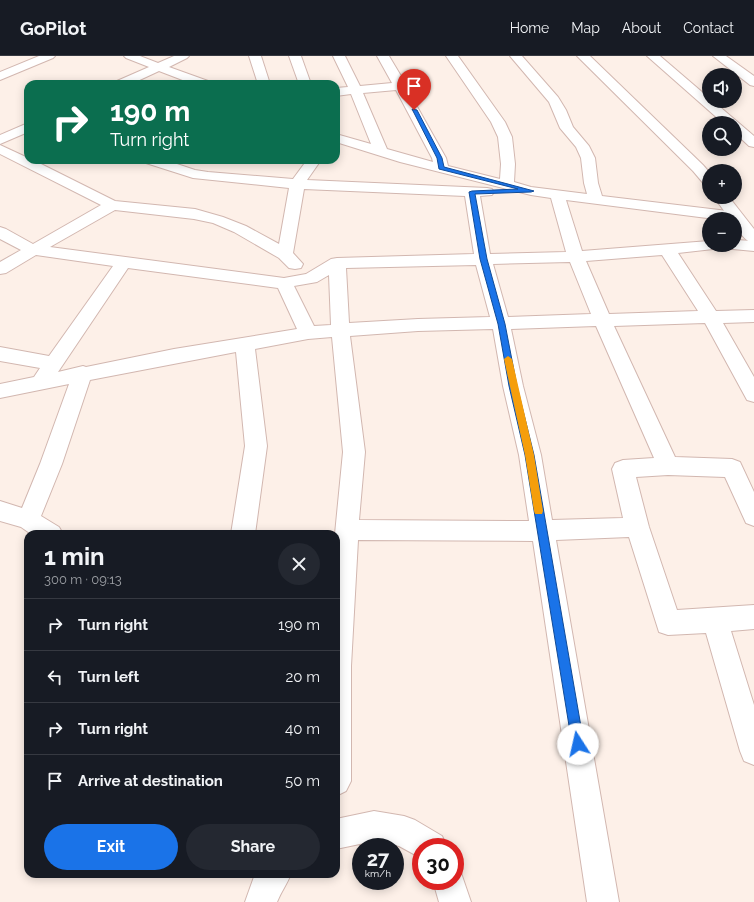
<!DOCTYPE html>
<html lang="en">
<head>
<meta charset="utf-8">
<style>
	body { margin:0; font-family:Raleway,sans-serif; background:#242831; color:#f1f3f6; height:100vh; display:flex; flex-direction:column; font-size:15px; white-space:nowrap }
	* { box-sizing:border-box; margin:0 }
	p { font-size:13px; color:#9ea1a6 }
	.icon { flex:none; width:22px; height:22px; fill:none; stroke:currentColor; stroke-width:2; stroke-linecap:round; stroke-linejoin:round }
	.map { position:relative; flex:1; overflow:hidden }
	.drawer { position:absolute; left:24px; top:474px; width:316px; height:348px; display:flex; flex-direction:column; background:#171b24; border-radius:12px; box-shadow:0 2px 10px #0003 }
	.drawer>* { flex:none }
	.banner { position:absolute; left:24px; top:24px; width:316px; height:84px; border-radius:12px; box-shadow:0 2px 10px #0003; background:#0b6e4f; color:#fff; overflow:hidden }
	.buttons { position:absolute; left:702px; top:12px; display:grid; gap:8px }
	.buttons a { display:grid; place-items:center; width:40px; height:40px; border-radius:50%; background:#171b24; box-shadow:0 2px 10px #0003; font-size:20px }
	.speed { position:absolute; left:352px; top:782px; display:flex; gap:8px; font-size:20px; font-weight:700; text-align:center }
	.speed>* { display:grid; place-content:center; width:52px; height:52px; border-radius:50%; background:#171b24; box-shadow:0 2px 10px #0003; line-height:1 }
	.speed small { font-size:10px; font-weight:400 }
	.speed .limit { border:6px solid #d22; background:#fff; color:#111 }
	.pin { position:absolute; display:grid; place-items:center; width:34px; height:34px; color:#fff; margin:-41px -17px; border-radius:50% 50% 50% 0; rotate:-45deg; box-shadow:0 0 4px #0007 }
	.pin .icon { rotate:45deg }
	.me { position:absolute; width:44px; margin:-22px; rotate:350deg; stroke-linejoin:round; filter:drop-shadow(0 0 3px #0008) }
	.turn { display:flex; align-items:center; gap:14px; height:84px; padding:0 20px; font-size:18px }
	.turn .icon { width:52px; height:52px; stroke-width:2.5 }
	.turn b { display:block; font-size:28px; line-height:34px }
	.round { display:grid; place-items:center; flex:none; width:42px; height:42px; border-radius:21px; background:#242831 }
	.summary { display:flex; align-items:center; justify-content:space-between; height:68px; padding:0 20px }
	h1 { font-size:24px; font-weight:700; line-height:30px }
	.button { display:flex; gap:8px; margin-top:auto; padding:8px 20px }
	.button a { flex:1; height:46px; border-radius:24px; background:#1a73e8; color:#fff; font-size:16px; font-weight:700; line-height:46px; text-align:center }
	.button a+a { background:#242831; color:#f1f3f6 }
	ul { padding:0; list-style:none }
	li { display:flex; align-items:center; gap:12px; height:52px; padding:0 20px; border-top:1px solid #363941 }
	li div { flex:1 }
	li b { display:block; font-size:15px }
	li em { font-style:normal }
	header { display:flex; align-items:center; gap:24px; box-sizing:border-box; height:56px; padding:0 20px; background:#171b24; border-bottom:1px solid #363941 }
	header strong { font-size:19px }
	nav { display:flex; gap:22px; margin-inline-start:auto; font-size:14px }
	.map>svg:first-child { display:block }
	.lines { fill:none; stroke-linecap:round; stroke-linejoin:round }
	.minor-casing { stroke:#d2b7b0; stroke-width:2 }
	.tertiary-casing { stroke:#d2b7b0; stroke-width:2 }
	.minor { fill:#fff; fill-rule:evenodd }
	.tertiary { fill:#fff; fill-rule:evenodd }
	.route { fill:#1a73e8; stroke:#114b97 }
	.slow { fill:#f59e0b }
</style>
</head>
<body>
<header>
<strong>GoPilot</strong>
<nav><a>Home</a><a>Map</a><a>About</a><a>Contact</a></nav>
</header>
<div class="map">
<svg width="754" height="846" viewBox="0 0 754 846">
	<rect width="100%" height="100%" fill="#fdf0e8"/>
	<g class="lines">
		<defs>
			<g id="minor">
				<path d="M39,0H55L53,2L0,24V16Z"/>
				<path d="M124,0H140L158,7L174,0H189L187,2L169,11L208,25L210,28H193L159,15L131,28H115L117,25L149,11L126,2Z"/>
				<path d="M249,0H261L270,28H258Z"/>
				<path d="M289,0H301L311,28H299Z"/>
				<path d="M333,0H345L360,30L392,27L377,0H389L407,30L406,31L446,102L448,110L500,123L501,108L498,81L491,66L446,0H458L505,66L512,81L515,108L514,126L531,131L587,138L584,127L581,102L576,91L560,72L549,46L510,0H522L558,41L566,54L573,71L589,90L595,102L598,127L602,140L736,156L741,158L744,161L741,164L736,166L735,163H715L566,144L582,195L709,185V189H735V184L754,185V195L722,192L678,197L716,255L754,254V266L723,267L754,321V346L747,344L705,267L614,270L675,401L732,403L740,406L754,436V470L746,467L725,421L668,419L636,421L649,471L677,554L754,549V573L731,575L754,649V709L744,705L740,695L706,577L668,579L659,576L629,481L556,484L619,846H587L533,485L358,484L351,610V725L346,735L336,740L335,478L343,396L332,281L308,283L255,293L267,390L255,478H231L245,390L236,296L90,324L62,408L41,460L59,471L63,478H31L21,471L0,465V445L22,452L40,408L69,328L0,342V328L34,321L40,312L0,305V291L49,300L113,210L36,199L6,217L0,218V206L21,194L0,183V171L6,173L33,188L101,149L0,98V89L28,102V104H33L115,145L195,153L223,161L246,170L279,188L289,132L193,122L146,107L144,104H165L195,114L208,116L293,123L307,104H321L307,124L487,132L492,133L494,136L492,139L480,140L490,198L566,196L551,142L531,139L400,106L336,86V78L371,88L351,38L336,40V32L348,31ZM396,34L432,102L433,106L387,93L363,37ZM304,133L465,140L474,198L337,202L331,203L306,218L284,222L50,191L115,154L194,163L213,167L234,176L279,202L289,212L295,213L301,212L303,208L293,197ZM662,199L698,255L609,258L586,205ZM570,206L591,258L508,261L493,208ZM476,209L490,261L418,263L349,267L346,212ZM128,212L278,232L297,273L174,293L86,311L83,310L58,316ZM329,219L331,269L314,270L294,230L317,226ZM596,270L654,402L623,404L615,407L612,413L623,462L552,464L541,399L523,330L511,273ZM493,273L503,330L519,399L529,465L359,464L365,396L350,280L418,275Z"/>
				<path d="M647,0H660L709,42V45H713L754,80V91L749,90L735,77V67H723Z"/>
				<path d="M713,0H726L754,20V30L750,29Z"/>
				<path d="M28,67V76L0,88V79Z"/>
				<path d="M374,755L404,760L415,764L442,780L447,791H421V802L399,790L374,785L336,793V763Z"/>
				<path d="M455,811L460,814L471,846H439L433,825H455Z"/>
				<path d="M255,818H291C287,828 281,836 277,846H245Z"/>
			</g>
			<g id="tertiary">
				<path d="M577,0H590L703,109L709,116V129L704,128L693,115Z"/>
				<path d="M714,141H729L754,173V188C745,185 735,173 735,163H730Z"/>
			</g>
		</defs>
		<use href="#minor" class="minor-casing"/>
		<use href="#tertiary" class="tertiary-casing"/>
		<use href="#minor" class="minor"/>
		<use href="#tertiary" class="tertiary"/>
	</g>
	<path class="route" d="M412,53L417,54L442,102L444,111L534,135L531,136L475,138L487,203L505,268L517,330L534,399L584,688L582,692L578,694L574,692L572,688L525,399L509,330L498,268L480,203L469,136L472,135L518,133L439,113L437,102Z"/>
	<path class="slow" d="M508,300L512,303L534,399L543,455L542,458H535L534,455L525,399L504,303Z"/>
</svg>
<div class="buttons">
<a><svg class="icon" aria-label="sound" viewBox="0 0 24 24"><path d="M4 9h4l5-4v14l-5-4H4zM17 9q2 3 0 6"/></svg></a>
<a><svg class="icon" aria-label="search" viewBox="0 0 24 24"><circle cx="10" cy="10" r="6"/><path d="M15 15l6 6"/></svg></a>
<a>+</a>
<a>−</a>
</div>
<div class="speed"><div>27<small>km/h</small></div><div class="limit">30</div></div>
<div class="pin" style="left:414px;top:54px;background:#d93025"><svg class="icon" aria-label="arrive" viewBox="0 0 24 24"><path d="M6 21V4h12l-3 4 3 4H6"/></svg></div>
<svg class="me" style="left:578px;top:688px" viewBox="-20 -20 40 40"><circle r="19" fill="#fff"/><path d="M0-13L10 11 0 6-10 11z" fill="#1a73e8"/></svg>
<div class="banner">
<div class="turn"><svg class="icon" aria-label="right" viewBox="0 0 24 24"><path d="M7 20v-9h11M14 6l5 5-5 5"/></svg><div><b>190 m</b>Turn right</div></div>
</div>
<section class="drawer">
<div class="summary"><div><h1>1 min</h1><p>300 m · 09:13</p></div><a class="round"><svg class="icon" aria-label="close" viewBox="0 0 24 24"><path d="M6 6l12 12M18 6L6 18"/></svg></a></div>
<ul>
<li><svg class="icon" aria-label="right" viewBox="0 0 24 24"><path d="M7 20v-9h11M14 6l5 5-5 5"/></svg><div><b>Turn right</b></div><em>190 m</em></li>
<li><svg class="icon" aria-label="left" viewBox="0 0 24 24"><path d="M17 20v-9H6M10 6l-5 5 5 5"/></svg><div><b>Turn left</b></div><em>20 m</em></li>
<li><svg class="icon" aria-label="right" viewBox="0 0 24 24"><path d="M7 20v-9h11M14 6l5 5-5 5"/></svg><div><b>Turn right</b></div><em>40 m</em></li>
<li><svg class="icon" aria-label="arrive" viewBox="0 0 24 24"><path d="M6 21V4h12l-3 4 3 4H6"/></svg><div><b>Arrive at destination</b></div><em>50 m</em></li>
</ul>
<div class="button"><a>Exit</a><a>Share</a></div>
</section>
</div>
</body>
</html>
